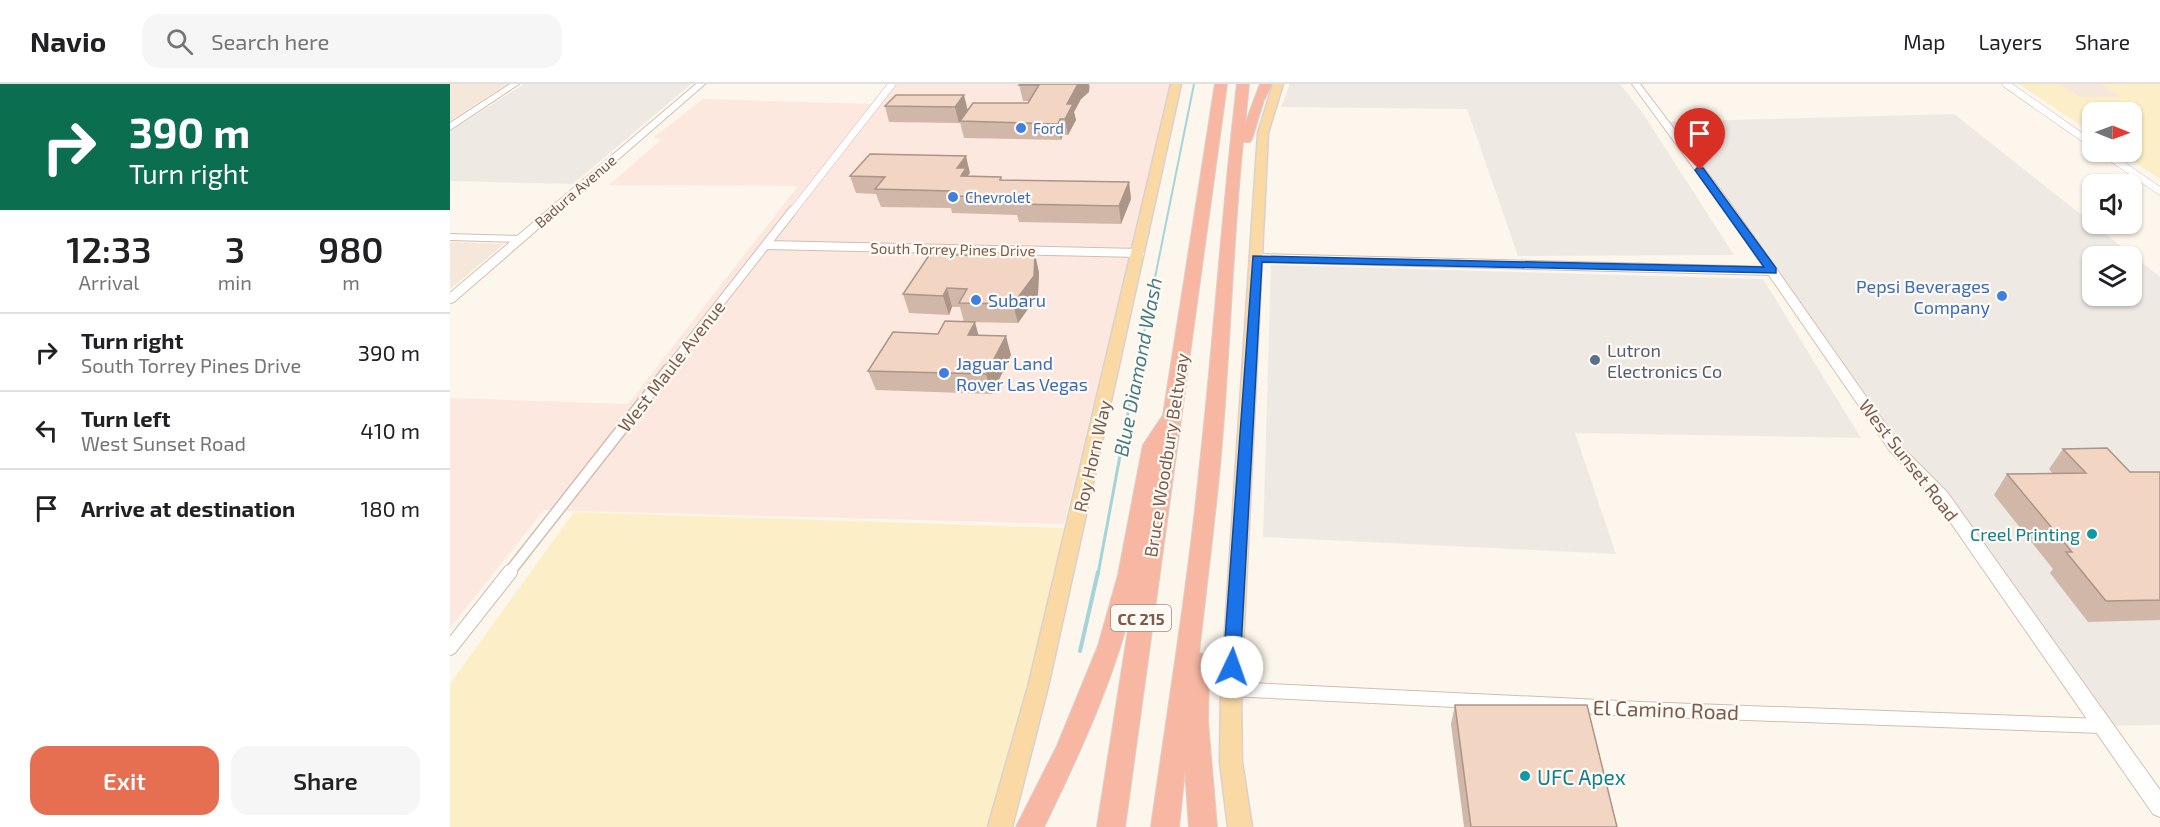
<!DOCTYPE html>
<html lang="en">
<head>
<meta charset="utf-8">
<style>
	body { margin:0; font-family:"Exo 2",sans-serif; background:#f6f6f6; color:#202124; height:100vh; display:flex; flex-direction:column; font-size:22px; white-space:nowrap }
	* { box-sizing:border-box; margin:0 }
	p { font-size:20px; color:#757577 }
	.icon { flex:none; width:33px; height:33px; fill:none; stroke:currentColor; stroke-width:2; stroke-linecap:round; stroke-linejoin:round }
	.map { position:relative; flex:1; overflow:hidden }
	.details { display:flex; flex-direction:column; background:#fff; width:450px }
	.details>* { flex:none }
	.guide { background:#0b6e4f; color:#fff; overflow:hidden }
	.needle { width:39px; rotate:91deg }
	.buttons { position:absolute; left:1632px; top:18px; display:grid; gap:12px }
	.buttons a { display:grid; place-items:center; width:60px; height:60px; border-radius:12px; background:#fff; box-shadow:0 2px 4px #0004; font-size:30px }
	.pin { position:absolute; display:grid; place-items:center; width:51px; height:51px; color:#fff; margin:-62px -26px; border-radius:50% 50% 50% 0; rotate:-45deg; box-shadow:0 0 6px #0007 }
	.pin .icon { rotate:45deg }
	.me { position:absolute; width:66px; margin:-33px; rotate:3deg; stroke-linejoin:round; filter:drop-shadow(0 0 4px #0008) }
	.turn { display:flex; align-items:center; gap:21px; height:126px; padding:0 30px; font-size:27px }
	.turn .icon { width:78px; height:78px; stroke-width:2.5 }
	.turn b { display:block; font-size:42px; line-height:51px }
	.eta { display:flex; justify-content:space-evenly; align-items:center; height:102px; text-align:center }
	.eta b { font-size:36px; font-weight:600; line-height:42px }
	.action { display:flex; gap:12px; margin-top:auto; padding:12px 30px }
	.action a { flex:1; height:69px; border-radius:18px; background:#e76f51; color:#fff; font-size:24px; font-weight:600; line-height:69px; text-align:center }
	.action a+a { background:#f6f6f6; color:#202124 }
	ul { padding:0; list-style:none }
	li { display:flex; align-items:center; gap:18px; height:78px; padding:0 30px; border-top:2px solid #e0e0e0 }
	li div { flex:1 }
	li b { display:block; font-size:22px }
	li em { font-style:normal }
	header { display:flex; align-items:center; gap:36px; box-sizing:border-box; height:84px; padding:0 30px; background:#fff; border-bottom:2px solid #e0e0e0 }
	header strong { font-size:28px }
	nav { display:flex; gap:33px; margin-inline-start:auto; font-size:21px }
	.search { width:420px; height:54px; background:#f6f6f6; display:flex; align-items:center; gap:15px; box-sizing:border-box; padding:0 21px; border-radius:18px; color:#757577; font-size:22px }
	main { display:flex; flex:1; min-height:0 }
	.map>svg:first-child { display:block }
	.residential { fill:#f5e8da }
	.commercial { fill:#fde8e0 }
	.industrial { fill:#efe9e4; fill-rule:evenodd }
	.sand { fill:#fcefc7 }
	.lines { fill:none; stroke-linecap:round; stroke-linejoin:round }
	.stream-far2 { stroke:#a5d3da; stroke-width:2 }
	.stream-far1 { stroke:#a5d3da; stroke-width:3 }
	.stream { stroke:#a5d3da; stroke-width:4 }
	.minor-far3-casing { stroke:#d1beb0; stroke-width:8 }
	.minor-far2-casing { stroke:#d1beb0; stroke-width:10 }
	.minor-far1-casing { stroke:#d1beb0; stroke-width:13 }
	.minor-casing { stroke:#d1beb0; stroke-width:16 }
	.tertiary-casing { stroke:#d1beb0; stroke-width:2 }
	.secondary-casing { stroke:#d6c0b0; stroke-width:2 }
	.primary-casing { stroke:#dad1cd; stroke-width:3 }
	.motorway-casing { stroke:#dad1cd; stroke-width:2 }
	.minor-far3 { stroke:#fff; stroke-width:7 }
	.minor-far2 { stroke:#fff; stroke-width:8 }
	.minor-far1 { stroke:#fff; stroke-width:10 }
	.minor { stroke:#fff; stroke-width:14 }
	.tertiary { fill:#fff; fill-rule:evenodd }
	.secondary { fill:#fff; fill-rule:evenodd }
	.primary { fill:#fbd9a5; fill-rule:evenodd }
	.motorway { fill:#f7b7a3; fill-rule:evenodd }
	.wall { fill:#d1b7a8 }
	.shaded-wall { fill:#aa9588 }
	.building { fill:#f3d5c3; stroke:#aa9588; stroke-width:1.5 }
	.route { fill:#1a73e8; stroke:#114b97; stroke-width:1.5 }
	.shop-dot { fill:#3f7fe0; stroke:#fffaf3; stroke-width:2 }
	.service-dot { fill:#5c6f8a; stroke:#fffaf3; stroke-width:2 }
	.culture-dot { fill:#0f9aa8; stroke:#fffaf3; stroke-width:2 }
	.labels { text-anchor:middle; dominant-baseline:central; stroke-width:4.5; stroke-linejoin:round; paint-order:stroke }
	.far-shop-label { font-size:15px; fill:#366cbe; stroke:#fffaf3; text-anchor:start }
	.far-street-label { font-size:15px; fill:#7a5c4d; stroke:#fffaf3 }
	.shield { fill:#fffaf3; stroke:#a28b7f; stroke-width:1.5 }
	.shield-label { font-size:16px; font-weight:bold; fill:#7a5c4d }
	.shop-label { font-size:18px; fill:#366cbe; stroke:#fffaf3; text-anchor:start }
	.service-label { font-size:18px; fill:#4e5e75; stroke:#fffaf3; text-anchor:start }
	.street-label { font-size:18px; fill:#7a5c4d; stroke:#fffaf3 }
	.culture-label { font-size:18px; fill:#0d838f; stroke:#fffaf3; text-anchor:end }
	.water-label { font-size:20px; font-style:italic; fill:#437c86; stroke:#fffaf3 }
	.near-street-label { font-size:21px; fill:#7a5c4d; stroke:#fffaf3 }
	.near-culture-label { font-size:21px; fill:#0d838f; stroke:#fffaf3; text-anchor:start }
</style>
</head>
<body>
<header>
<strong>Navio</strong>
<div class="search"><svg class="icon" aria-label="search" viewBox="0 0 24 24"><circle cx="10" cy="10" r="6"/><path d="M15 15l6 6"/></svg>Search here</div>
<nav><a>Map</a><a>Layers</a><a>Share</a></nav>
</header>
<main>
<section class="details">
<div class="guide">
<div class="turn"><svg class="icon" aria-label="right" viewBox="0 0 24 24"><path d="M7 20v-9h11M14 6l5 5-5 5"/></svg><div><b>390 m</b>Turn right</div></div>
</div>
<div class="eta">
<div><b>12:33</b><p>Arrival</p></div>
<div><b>3</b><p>min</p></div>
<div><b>980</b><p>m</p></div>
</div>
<ul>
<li><svg class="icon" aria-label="right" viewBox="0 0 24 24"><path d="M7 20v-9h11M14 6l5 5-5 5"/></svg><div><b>Turn right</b><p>South Torrey Pines Drive</p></div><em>390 m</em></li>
<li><svg class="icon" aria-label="left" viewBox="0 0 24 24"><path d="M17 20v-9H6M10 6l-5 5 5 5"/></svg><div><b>Turn left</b><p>West Sunset Road</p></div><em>410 m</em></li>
<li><svg class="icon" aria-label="arrive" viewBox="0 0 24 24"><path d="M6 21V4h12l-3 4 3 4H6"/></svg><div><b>Arrive at destination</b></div><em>180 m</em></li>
</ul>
<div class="action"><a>Exit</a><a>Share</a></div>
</section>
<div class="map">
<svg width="1710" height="743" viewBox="0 0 1710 743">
	<rect width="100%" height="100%" fill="#fdf6ec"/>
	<g class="residential">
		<path d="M0,0H57L0,37Z"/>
		<path d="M1609,0H1651L1672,13H1629Z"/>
		<path d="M0,158L54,160L0,205Z"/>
	</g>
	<path class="commercial" d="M438,0H722L614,440L94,426L0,544V314L178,320L348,102L159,101L212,55L203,54L253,15L421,20Z"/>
	<g class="industrial">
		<path d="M74,0H241L123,100L0,97V47Z"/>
		<path d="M840,0H1170L1194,31L1284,171L1068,172L1017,25L831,23Z"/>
		<path d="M1504,30L1710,193V641L1652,642L1491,412L1445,364L1213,38ZM1642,172H1682V212H1642Z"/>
		<path d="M821,181L1313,195L1411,354L1125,349L1166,470L813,453Z"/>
	</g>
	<g class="sand">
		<path d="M1569,0H1609L1629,13H1670L1651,0H1710V95L1669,68H1682V28H1642V49Z"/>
		<path d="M124,428L616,444L567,664L541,743H0V600Z"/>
	</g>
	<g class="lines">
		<path class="stream-far2" d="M686,288L744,0"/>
		<path class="stream-far1" d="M648,490L686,286"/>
		<path class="stream" d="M630,567L648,488"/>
		<defs>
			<g id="minor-far3">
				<path d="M1556,0L1642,60"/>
				<path d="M1653,68L1710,107"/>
				<path d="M342,128L442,0"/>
			</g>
			<g id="minor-far2">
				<path d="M316,161L690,169"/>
				<path d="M807,174L1322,187"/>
				<path d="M216,288L343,126"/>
			</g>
			<path id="minor-far1" d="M58,490L218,286"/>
			<g id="minor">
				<path d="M0,564L60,488"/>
				<path d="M781,605L1190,625L1652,642"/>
			</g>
			<g id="tertiary">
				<path d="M60,0H69L0,46V39Z"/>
				<path d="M0,150L70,152L75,155L70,158L0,156Z"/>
			</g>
			<g id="secondary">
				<path d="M246,0H255L4,218L0,219V209Z"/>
				<path d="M1182,0H1190L1278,116L1450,361L1497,408L1710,706V733L1703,730L1485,416L1440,367L1270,120Z"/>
			</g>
			<g id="primary">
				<path d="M721,0H731L598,603L562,743H538L578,603Z"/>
				<path d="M823,0H833L818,49L791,605L792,678L802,743H778L770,678L771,605L808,49Z"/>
			</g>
			<g id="motorway">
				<path d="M765,0H777L675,743H647L682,521C663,598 629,671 594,743H566L607,662L648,562L668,491L693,361L713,331Z"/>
				<path d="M787,0H799L795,40L810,0H822L814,16L802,55L800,58H793C782,166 780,274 770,382C764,444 756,506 749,569L756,571L759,578L758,638L767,743H739L735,686L729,743H701C718,622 738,501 750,379C764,253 772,126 787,0Z"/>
			</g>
		</defs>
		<use href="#minor-far3" class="minor-far3-casing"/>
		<use href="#minor-far2" class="minor-far2-casing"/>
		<use href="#minor-far1" class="minor-far1-casing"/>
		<use href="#minor" class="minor-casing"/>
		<use href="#tertiary" class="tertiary-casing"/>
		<use href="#secondary" class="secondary-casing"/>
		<use href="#primary" class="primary-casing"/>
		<use href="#motorway" class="motorway-casing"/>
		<use href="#minor-far3" class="minor-far3"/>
		<use href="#minor-far2" class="minor-far2"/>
		<use href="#minor-far1" class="minor-far1"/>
		<use href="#minor" class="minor"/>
		<use href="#tertiary" class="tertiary"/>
		<use href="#secondary" class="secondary"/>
		<use href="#primary" class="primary"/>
		<use href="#motorway" class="motorway"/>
	</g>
	<g class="wall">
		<path d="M569,0H639L640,3L639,8L631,15L624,28L626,36L618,51H613L611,56L514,54L510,38L509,39L439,38L435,22L446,11L518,26L578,19L580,17H573Z"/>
		<path d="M520,89L518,92L551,93L552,96L679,98L681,115L671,140L569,138L567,131L502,129L501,124L431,123L426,110L406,109L400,92Z"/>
		<path d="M585,170L589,189L588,211L568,239L514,238L510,223H502L499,231L459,229L453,210L535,172Z"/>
		<path d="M529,251L561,271L542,310L426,306L418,287Z"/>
		<path d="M1613,365L1680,388H1710V536L1638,538L1600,489L1603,485L1544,411L1557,390H1603L1599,385Z"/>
		<path d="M1005,621L1167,743H1014L1001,640Z"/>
	</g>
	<g class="shaded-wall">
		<path d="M628,0H639V8L631,15L624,28L626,36L618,51L615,35L617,20Z"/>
		<path d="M514,11L518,27L509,39L505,23Z"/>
		<path d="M610,35L613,51L611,56L608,40Z"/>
		<path d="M516,72L520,89L518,91L520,101L515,109L507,84Z"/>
		<path d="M679,98L681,115L671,140L669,122Z"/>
		<path d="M585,170L589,189L588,211L568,239L563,220Z"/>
		<path d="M497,204L502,223L499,231L493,212Z"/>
		<path d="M525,238L530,257L518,251Z"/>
		<path d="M556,252L561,271L542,310L536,290Z"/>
	</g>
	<g class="building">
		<path d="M570,0H628L617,20H623L615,35H610L608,40L510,37L523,19H578L589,1H569Z"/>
		<path d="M446,11H514L505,23L435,22Z"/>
		<path d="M420,70L516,72L507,84H516L511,92L551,93L550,96L679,98L669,122L565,120L569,113L498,112L501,107L425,105L435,93L400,92Z"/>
		<path d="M539,169L585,170L584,192L563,220L509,219L517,205L497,204L493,212L453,210L480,170L535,172Z"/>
		<path d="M495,237L525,238L518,251L556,252L536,290L418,287L443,248L488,250Z"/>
		<path d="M1657,364L1680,388H1710V516L1656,517L1616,468H1622L1557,390L1636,389L1613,365Z"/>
		<path d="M1005,621H1137L1167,743H1021Z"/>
	</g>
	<path class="route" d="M1247,84H1253L1326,184V189L812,178L790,583L788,588L782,590L776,588L773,583L803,172L1314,183L1245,86Z"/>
	<g class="shop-dot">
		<circle cx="571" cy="44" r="6"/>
		<circle cx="503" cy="113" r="6"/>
		<circle cx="1552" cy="212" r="6"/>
		<circle cx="526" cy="216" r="6"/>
		<circle cx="494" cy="289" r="6"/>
	</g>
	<circle class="service-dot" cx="1145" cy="276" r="6"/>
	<g class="culture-dot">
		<circle cx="1642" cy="450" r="6"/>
		<circle cx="1075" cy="692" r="6"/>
	</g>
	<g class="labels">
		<g class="far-shop-label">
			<text x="583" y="44">Ford</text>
			<text x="515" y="113">Chevrolet</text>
		</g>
		<g class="far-street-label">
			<text transform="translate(125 107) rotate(-41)">Badura Avenue</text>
			<text transform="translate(503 165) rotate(1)">South Torrey Pines Drive</text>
		</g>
		<rect class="shield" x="661" y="521" width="60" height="26" rx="4.5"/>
		<g class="shield-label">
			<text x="691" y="534">CC 215</text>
		</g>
		<g class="shop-label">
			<text x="1540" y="202" text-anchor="end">Pepsi Beverages<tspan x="1540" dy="21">Company</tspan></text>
			<text x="538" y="216">Subaru</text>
			<text x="506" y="279">Jaguar Land<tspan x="506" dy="21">Rover Las Vegas</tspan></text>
		</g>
		<g class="service-label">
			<text x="1157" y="266">Lutron<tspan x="1157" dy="21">Electronics Co</tspan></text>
		</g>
		<g class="street-label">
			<text transform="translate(221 282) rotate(-52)">West Maule Avenue</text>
			<text transform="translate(716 371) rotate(-81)">Bruce Woodbury Beltway</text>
			<text transform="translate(642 372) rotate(-77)">Roy Horn Way</text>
			<text transform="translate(1459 376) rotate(52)">West Sunset Road</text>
		</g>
		<g class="culture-label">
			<text x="1630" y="450">Creel Printing</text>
		</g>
		<g class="water-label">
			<text transform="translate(687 283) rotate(-79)">Blue Diamond Wash</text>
		</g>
		<g class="near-street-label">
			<text transform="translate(1216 625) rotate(2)">El Camino Road</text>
		</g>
		<g class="near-culture-label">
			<text x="1087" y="692">UFC Apex</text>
		</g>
	</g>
</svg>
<div class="buttons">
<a><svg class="needle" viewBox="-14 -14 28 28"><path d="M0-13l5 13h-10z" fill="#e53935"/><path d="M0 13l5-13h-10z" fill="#757577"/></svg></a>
<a><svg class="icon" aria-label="sound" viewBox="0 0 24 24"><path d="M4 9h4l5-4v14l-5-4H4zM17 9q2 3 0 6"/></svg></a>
<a><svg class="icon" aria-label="layers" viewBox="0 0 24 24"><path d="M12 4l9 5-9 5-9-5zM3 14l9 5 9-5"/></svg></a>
</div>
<div class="pin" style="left:1250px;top:86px;background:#d93025"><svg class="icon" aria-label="arrive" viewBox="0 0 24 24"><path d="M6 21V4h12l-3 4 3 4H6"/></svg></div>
<svg class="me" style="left:782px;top:583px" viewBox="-20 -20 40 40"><circle r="19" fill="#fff"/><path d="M0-13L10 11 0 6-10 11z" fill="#1a73e8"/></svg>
</div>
</main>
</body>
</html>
